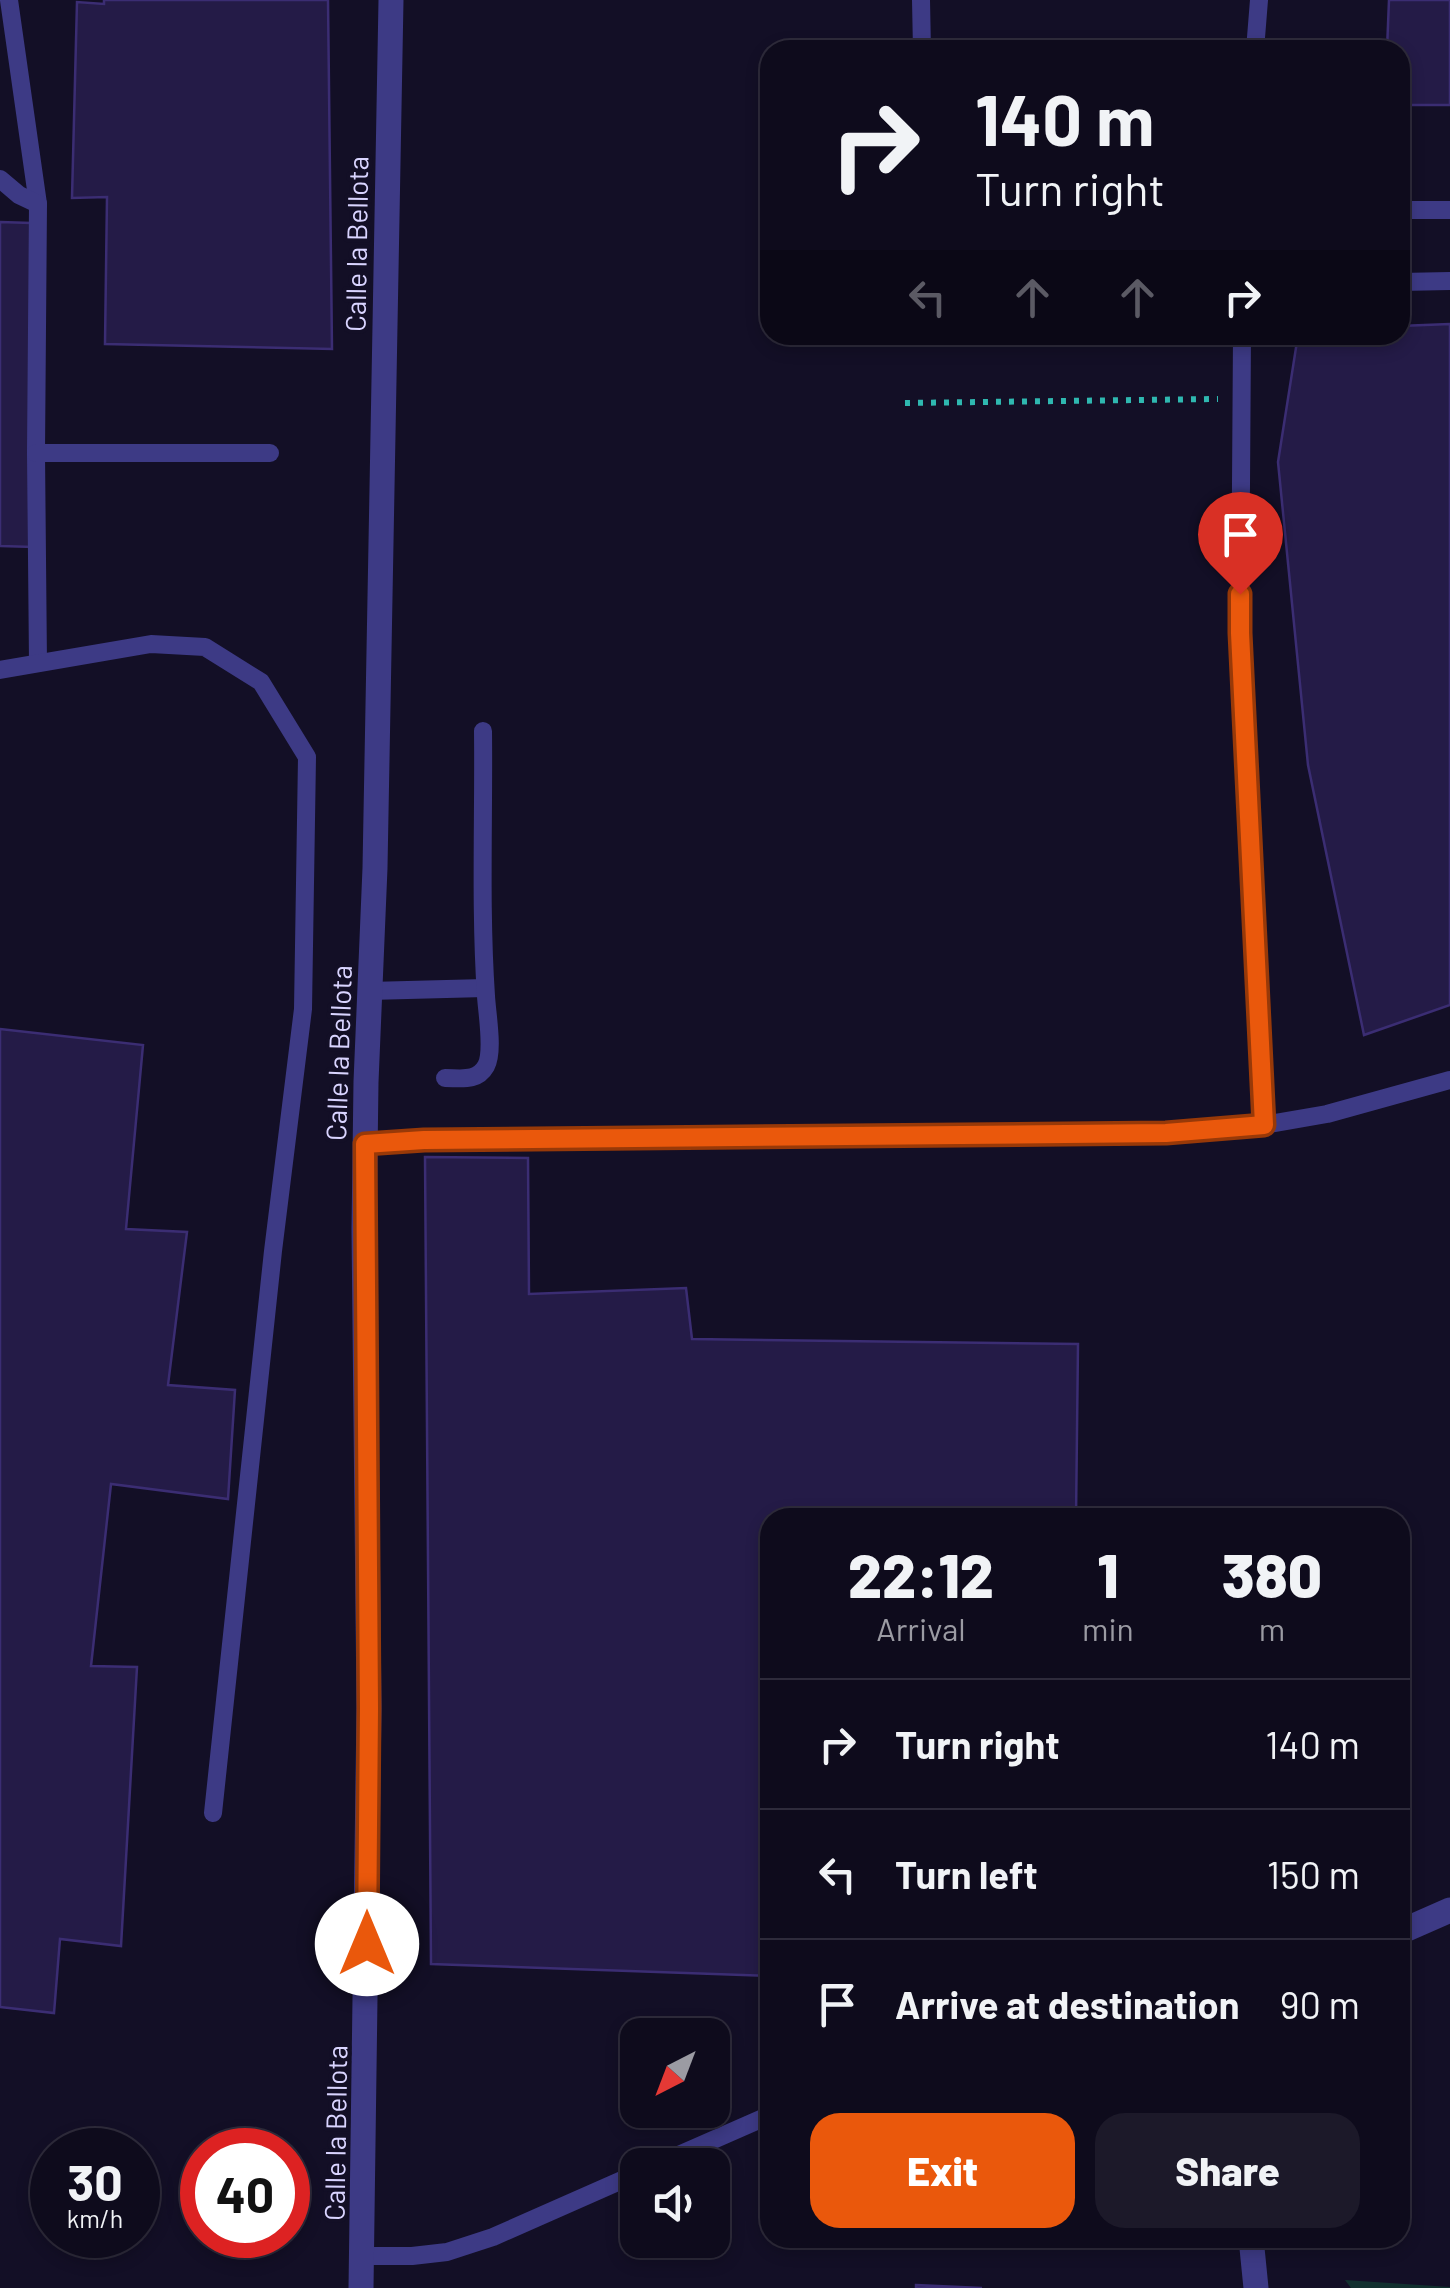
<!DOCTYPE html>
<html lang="en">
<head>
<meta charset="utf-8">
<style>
	body { margin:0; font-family:Barlow,sans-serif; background:#1c1929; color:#f1f3f6; height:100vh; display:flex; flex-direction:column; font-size:38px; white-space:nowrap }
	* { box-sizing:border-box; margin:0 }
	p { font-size:32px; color:#9b9ba3 }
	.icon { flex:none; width:55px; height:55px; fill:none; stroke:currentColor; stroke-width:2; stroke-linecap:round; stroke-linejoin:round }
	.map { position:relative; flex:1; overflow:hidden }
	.details { position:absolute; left:760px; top:1508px; width:650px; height:740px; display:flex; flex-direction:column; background:#0e0b1c; border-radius:30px; box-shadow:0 5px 15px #0003,0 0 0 2px #2e2b3b }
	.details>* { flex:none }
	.top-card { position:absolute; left:760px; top:40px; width:650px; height:305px; border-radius:30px; box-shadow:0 5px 15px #0003,0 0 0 2px #2e2b3b; background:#0e0b1c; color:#f1f3f6; overflow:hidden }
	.needle { width:65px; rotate:222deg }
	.buttons { position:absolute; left:620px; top:2018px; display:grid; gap:20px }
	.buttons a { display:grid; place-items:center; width:110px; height:110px; border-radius:20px; background:#0e0b1c; box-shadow:0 5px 15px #0003,0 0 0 2px #2e2b3b; font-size:50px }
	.speed { position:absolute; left:30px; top:2128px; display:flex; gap:20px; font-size:50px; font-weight:700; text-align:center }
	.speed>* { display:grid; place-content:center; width:130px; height:130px; border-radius:50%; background:#0e0b1c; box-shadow:0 5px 15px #0003,0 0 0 2px #2e2b3b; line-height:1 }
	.speed small { font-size:25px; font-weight:400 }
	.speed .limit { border:15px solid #d22; background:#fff; color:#111 }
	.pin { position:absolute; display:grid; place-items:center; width:85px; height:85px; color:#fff; margin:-102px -42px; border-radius:50% 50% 50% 0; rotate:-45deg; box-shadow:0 0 10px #0007 }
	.pin .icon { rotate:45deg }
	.me { position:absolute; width:110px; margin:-55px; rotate:0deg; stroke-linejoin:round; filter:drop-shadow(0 0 8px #0008) }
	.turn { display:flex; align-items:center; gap:35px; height:210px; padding:0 50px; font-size:45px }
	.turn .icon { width:130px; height:130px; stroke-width:2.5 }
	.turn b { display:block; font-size:70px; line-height:85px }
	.lanes { display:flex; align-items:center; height:95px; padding:0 50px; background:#0003; justify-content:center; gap:50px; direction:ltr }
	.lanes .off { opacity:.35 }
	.eta { display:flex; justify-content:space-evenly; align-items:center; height:170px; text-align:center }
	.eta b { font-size:60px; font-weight:800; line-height:70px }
	.button { display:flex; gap:20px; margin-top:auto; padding:20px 50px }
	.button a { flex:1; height:115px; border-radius:30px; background:#ea580c; color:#fff; font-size:40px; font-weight:800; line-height:115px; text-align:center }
	.button a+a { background:#1c1929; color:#f1f3f6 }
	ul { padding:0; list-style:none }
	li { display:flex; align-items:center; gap:30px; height:130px; padding:0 50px; border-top:2px solid #2e2b3b }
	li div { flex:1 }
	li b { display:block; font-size:38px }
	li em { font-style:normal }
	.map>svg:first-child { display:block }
	.green { fill:#12302f }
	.building { fill:#241b47; stroke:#3b2d73; stroke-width:2.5 }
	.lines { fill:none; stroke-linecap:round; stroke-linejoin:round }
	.path { stroke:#2fb8b0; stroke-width:6; stroke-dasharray:5 8; stroke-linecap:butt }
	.service { stroke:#3d3a85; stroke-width:18 }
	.minor { stroke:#3d3a85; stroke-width:25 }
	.tertiary { stroke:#3d3a85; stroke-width:25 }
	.route-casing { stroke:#983908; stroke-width:25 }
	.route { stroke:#ea580c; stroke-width:18 }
	.labels { text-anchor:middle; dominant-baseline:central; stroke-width:8; stroke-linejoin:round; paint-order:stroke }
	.street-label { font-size:28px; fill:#d9d4ff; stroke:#130f26 }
</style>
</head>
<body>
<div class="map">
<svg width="1450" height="2288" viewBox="0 0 1450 2288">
	<rect width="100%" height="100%" fill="#130f26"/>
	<path class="green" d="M1345,2280L1450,2287V2288H1351Z"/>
	<g class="building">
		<path d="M104,0H328L332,349L105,344L107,197L72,198L77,2L104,4Z"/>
		<path d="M1389,0H1450V105H1400V50H1387Z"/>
		<path d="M0,222L31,223L34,547L0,546Z"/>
		<path d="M1450,324V1005L1364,1035L1308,765L1278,462L1298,335H1400V326Z"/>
		<path d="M0,1029L143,1045L126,1229L187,1232L168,1385L235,1390L228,1499L111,1484L91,1666L137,1667L121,1946L60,1939L54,2013L0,2007Z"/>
		<path d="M425,1157L528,1158L529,1294L686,1288L692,1339L1078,1344L1076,1518H770V1976L431,1964Z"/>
		<path d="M916,2285L982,2288H916Z"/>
	</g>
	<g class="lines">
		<path class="path" d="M905,403L1218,399"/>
		<g class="service">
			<path d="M9,0L38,204"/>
			<path d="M921,0L922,50"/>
			<path d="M1255,50L1259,0"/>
			<path d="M0,179L19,195L38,204L36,453L38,663"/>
			<path d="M1400,210H1450"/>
			<path d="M1400,282L1450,281"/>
			<path d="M1242,335L1240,633L1264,1125L1327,1114L1450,1080"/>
			<path d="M36,453H270"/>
			<path d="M0,670L151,644L205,647L261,682L307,757L303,1009L273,1251L213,1813"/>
			<path d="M369,991L485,988"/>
			<path d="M445,1078C461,1078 477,1082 486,1066C494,1052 487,1014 486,996C480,908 484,819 483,731"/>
			<path d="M365,1144L424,1140L1166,1133L1264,1125"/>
			<path d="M656,2165L770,2115"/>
			<path d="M363,2256H412L447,2252L493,2237L638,2173"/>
		</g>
		<g class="minor">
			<path d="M1400,1932L1450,1910"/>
			<path d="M1251,2238L1256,2288"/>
		</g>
		<path class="tertiary" d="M361,2288L369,1708L364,1229L366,1082L375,868L391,0"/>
	</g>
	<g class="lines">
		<defs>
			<path id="route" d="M367,1944L369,1708L365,1144L424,1140L1166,1133L1264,1125L1240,633V594"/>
		</defs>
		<use href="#route" class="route-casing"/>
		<use href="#route" class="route"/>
	</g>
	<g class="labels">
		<g class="street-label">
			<text transform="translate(356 244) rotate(-89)">Calle la Bellota</text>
			<text transform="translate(338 1053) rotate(-88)">Calle la Bellota</text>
			<text transform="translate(335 2133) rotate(-89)">Calle la Bellota</text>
		</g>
	</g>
</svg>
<div class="buttons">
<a><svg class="needle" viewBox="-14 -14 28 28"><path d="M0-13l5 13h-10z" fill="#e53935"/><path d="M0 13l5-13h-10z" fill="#9b9ba3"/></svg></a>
<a><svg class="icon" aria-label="sound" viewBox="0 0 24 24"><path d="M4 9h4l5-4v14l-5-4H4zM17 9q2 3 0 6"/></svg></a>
</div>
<div class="speed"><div>30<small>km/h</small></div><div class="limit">40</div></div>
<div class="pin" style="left:1240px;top:594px;background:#d93025"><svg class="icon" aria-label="arrive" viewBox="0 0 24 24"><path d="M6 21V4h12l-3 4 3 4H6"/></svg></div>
<svg class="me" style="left:367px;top:1944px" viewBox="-20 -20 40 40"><circle r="19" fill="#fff"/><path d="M0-13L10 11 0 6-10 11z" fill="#ea580c"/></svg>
<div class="top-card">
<div class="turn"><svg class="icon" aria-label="right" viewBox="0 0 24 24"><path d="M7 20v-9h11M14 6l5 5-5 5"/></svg><div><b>140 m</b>Turn right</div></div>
<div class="lanes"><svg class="icon off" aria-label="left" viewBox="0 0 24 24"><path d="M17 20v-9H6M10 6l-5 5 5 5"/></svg><svg class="icon off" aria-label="ahead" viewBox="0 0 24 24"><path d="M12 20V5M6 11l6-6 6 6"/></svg><svg class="icon off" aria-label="ahead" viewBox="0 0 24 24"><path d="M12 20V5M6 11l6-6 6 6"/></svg><svg class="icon" aria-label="right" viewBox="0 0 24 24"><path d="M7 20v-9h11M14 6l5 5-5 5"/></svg></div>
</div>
<section class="details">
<div class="eta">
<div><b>22:12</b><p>Arrival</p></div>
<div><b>1</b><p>min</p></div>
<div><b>380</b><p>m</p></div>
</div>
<ul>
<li><svg class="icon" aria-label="right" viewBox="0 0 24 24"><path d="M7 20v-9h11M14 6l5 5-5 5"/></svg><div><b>Turn right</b></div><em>140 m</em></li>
<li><svg class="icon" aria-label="left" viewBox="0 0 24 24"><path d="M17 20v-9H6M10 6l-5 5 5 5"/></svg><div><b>Turn left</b></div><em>150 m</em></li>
<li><svg class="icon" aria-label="arrive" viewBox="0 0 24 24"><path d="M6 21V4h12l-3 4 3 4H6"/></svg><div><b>Arrive at destination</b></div><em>90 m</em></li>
</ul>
<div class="button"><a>Exit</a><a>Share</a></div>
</section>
</div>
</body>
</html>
